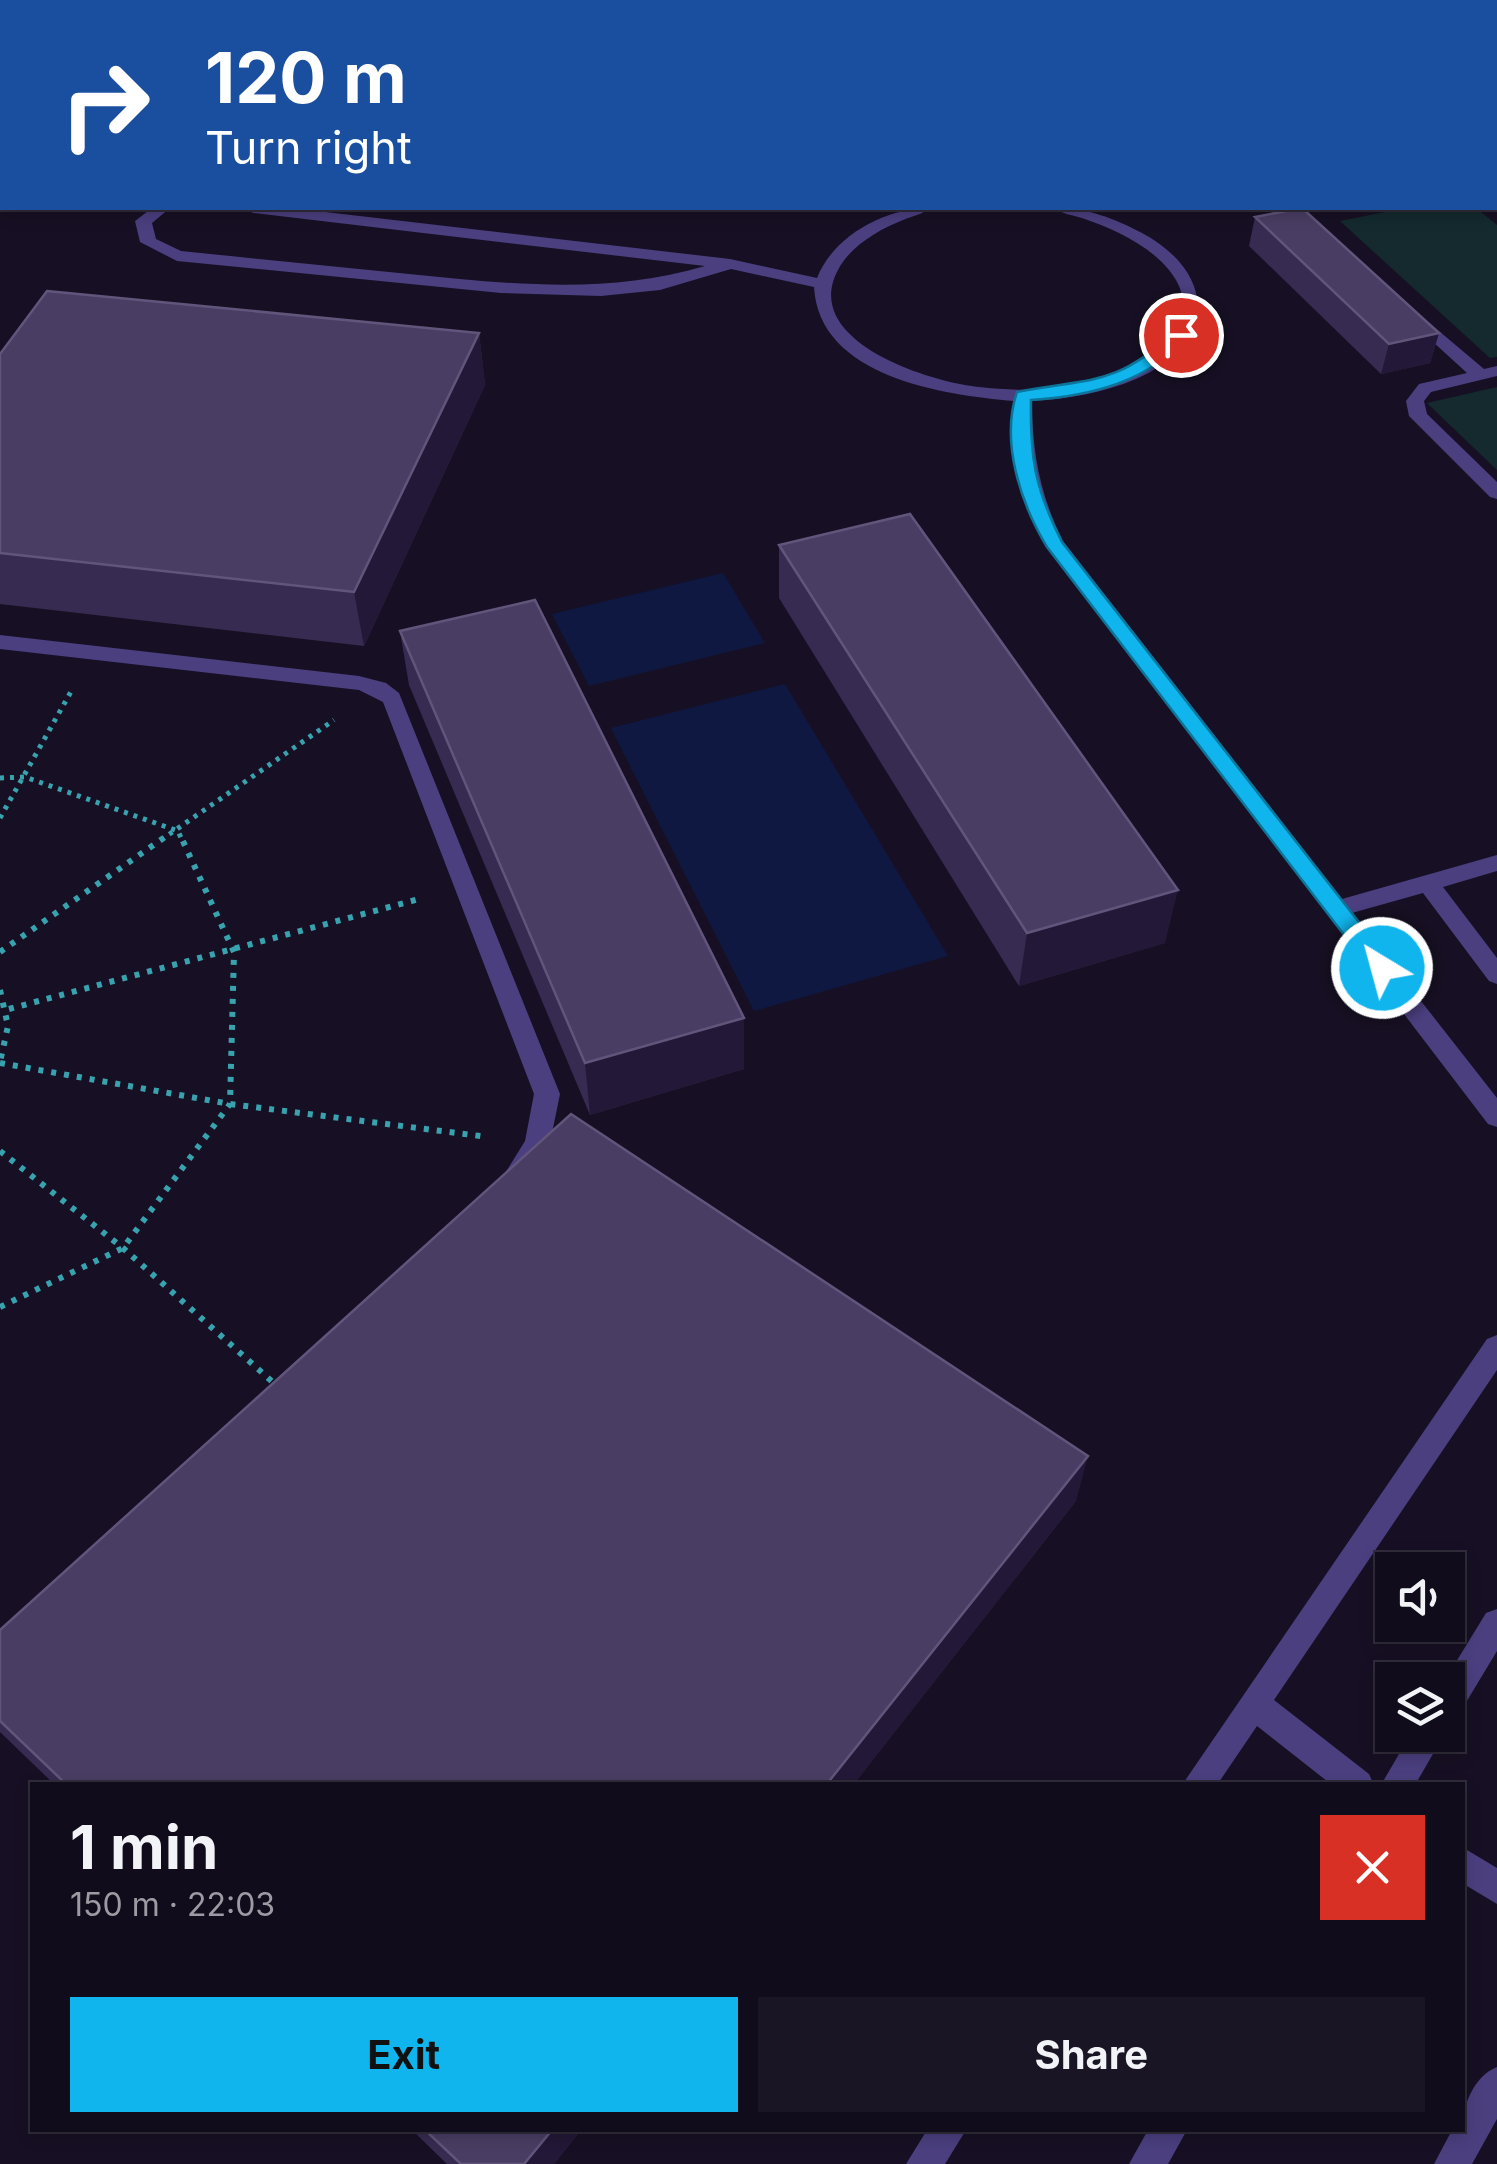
<!DOCTYPE html>
<html lang="en">
<head>
<meta charset="utf-8">
<style>
	body { margin:0; font-family:Inter,sans-serif; background:#1a1524; color:#f1f3f6; height:100vh; display:flex; flex-direction:column; font-size:38px; white-space:nowrap }
	* { box-sizing:border-box; margin:0 }
	p { font-size:32px; color:#9c9ba3 }
	.icon { flex:none; width:55px; height:55px; fill:none; stroke:currentColor; stroke-width:2; stroke-linecap:round; stroke-linejoin:round }
	.map { position:relative; flex:1; overflow:hidden }
	.drawer { position:absolute; left:30px; top:1782px; width:1435px; height:350px; display:flex; flex-direction:column; background:#110c1b; border-radius:0px; box-shadow:0 5px 15px #0003,0 0 0 2px #302c3a }
	.drawer>* { flex:none }
	.banner { position:absolute; left:0px; top:0px; width:1498px; height:210px; box-shadow:0 5px 15px #0003,0 0 0 2px #302c3a; background:#1a4fa0; color:#fff; overflow:hidden }
	.controls { position:absolute; left:1375px; top:1552px; display:grid; gap:20px }
	.controls a { display:grid; place-items:center; width:90px; height:90px; border-radius:0px; background:#110c1b; box-shadow:0 5px 15px #0003,0 0 0 2px #302c3a; font-size:50px }
	.pin { position:absolute; display:grid; place-items:center; width:85px; height:85px; color:#fff; margin:-42px; border:5px solid #fff; border-radius:50%; box-shadow:0 2px 10px #0007 }
	.me { position:absolute; width:110px; margin:-55px; rotate:323deg; stroke-linejoin:round; filter:drop-shadow(0 0 8px #0008) }
	.turn { display:flex; align-items:center; gap:35px; height:210px; padding:0 40px; font-size:45px }
	.turn .icon { width:130px; height:130px; stroke-width:2.5 }
	.turn b { display:block; font-size:70px; line-height:85px }
	.round { display:grid; place-items:center; flex:none; width:105px; height:105px; border-radius:0px; background:#1a1524 }
	.overview { display:flex; align-items:center; justify-content:space-between; height:170px; padding:0 40px }
	h1 { font-size:60px; font-weight:700; line-height:75px }
	.action { display:flex; gap:20px; margin-top:auto; padding:20px 40px }
	.action a { flex:1; height:115px; border-radius:0px; background:#11b5ed; color:#111; font-size:40px; font-weight:700; line-height:115px; text-align:center }
	.action a+a { background:#1a1524; color:#f1f3f6 }
	.map>svg:first-child { display:block }
	.green { fill:#142a2e }
	.water { fill:#0e1840 }
	.lines { fill:none; stroke-linecap:round; stroke-linejoin:round }
	.path-far1 { stroke:#38a3ae; stroke-width:5; stroke-dasharray:4 6; stroke-linecap:butt }
	.path { stroke:#38a3ae; stroke-width:6; stroke-dasharray:5 8; stroke-linecap:butt }
	.lane { fill:#4b3f7f; fill-rule:evenodd }
	.wall { fill:#382b51 }
	.shaded-wall { fill:#231837 }
	.building { fill:#4a3d63; stroke:#61557b; stroke-width:2.5 }
	.route { fill:#11b5ed; stroke:#0b769a; stroke-width:2.5 }
</style>
</head>
<body>
<div class="map">
<svg width="1497" height="2164" viewBox="0 0 1497 2164">
	<rect width="100%" height="100%" fill="#171024"/>
	<g class="green">
		<path d="M1405,208H1476L1497,225V357L1490,358L1340,221Z"/>
		<path d="M1497,387V470L1427,403Z"/>
	</g>
	<g class="water">
		<path d="M723,573L765,643L589,686L552,614Z"/>
		<path d="M785,684L948,956L754,1011L611,728Z"/>
	</g>
	<g class="lines">
		<g class="path-far1">
			<path d="M0,778L25,777L178,831L182,840"/>
			<path d="M0,818L73,688"/>
			<path d="M161,840L334,720"/>
		</g>
		<g class="path">
			<path d="M0,952L165,837"/>
			<path d="M0,990L8,1026L0,1062"/>
			<path d="M9,1009L423,898"/>
			<path d="M0,1063L230,1104L488,1137"/>
			<path d="M0,1151L123,1248L277,1386"/>
			<path d="M0,1307L123,1248L230,1104L234,952L181,837"/>
		</g>
		<g class="lane">
			<path d="M877,0H892L893,2H879Z"/>
			<path d="M1495,163L1497,164V175L1495,174Z"/>
			<path d="M152,208H170L152,223L156,239L181,251C257,259 333,266 409,274C509,284 608,295 705,266L253,213L245,208H291L730,259L817,278C834,235 886,208 930,208C923,214 913,216 903,220C880,229 850,246 838,270C800,341 929,382 979,387C1017,391 1056,392 1093,382C1122,374 1150,359 1170,336C1184,320 1187,298 1176,280C1158,249 1115,229 1082,218C1072,215 1062,214 1055,208C1088,208 1113,218 1142,233C1218,274 1216,344 1136,379C1103,393 1068,399 1032,401C1032,452 1040,495 1063,541L1342,899L1497,855V871L1443,887L1497,958V984L1489,981L1423,893L1352,913L1497,1098V1127L1488,1124L1044,543L1018,472L1014,401C943,395 819,377 814,287L731,269L660,290L601,296L501,293L177,261L140,242L135,221Z"/>
			<path d="M1414,310L1484,369L1497,366V376L1431,392L1424,401L1427,414L1497,482V499L1490,497L1409,416L1406,401L1419,384L1467,373L1408,319V311Z"/>
			<path d="M0,635L359,676L386,683L399,693L560,1094L550,1143L526,1182H508L504,1175L525,1141L534,1094L383,702L359,690L0,649Z"/>
			<path d="M1497,1335V1370L1274,1700L1369,1774L1374,1785H1332L1257,1726L1217,1785H1182L1487,1339Z"/>
			<path d="M1497,1609V1651L1459,1714L1448,1718L1445,1680L1486,1613Z"/>
			<path d="M1410,1735H1444L1415,1785H1381Z"/>
			<path d="M1462,1847L1497,1868V1904L1462,1883Z"/>
			<path d="M1497,2067V2119L1472,2164H1434L1452,2130H1462C1462,2106 1474,2076 1497,2067Z"/>
			<path d="M927,2130H966L945,2164H906Z"/>
			<path d="M1148,2130H1187L1168,2164H1129Z"/>
		</g>
	</g>
	<g class="wall">
		<path d="M305,0H350L351,2H306Z"/>
		<path d="M757,0H876V2H759Z"/>
		<path d="M1074,0H1172L1171,2H1076Z"/>
		<path d="M1255,217L1439,333L1430,363L1381,374L1249,246Z"/>
		<path d="M479,333L485,385L364,646L0,604V354Z"/>
		<path d="M779,545L1165,943L1019,986L779,598Z"/>
		<path d="M400,631L744,1069L590,1115L409,685Z"/>
		<path d="M1076,1501L853,1785H55L0,1732V1630Z"/>
		<path d="M412,2130H581L554,2164H447Z"/>
	</g>
	<g class="shaded-wall">
		<rect x="782" y="0" width="94" height="2"/>
		<path d="M1098,0H1172L1171,2H1098Z"/>
		<path d="M479,333L485,385L364,646L354,592Z"/>
		<path d="M1439,333L1430,363L1381,374L1389,344Z"/>
		<path d="M1178,890L1165,943L1019,986L1027,933Z"/>
		<path d="M744,1018V1069L590,1115L585,1063Z"/>
		<path d="M1088,1456L1076,1501L853,1785H826Z"/>
		<path d="M552,2130H581L554,2164H524Z"/>
	</g>
	<g class="building">
		<path d="M318,0H350L351,2H320Z"/>
		<path d="M1302,208L1439,333L1389,344L1255,217Z"/>
		<path d="M47,291L479,333L354,592L0,553V354Z"/>
		<path d="M910,514L1178,890L1027,933L779,545Z"/>
		<path d="M535,600L744,1018L585,1063L400,631Z"/>
		<path d="M571,1114L1088,1456L826,1785H67L0,1721V1630Z"/>
		<path d="M425,2130H552L524,2164H461Z"/>
	</g>
	<path class="route" d="M1175,332L1189,335C1149,382 1091,396 1031,400C1030,459 1035,489 1062,542L1390,962V974H1374L1047,547C1021,504 1000,442 1017,392C1092,377 1113,388 1175,332Z"/>
</svg>
<div class="controls">
<a><svg class="icon" aria-label="sound" viewBox="0 0 24 24"><path d="M4 9h4l5-4v14l-5-4H4zM17 9q2 3 0 6"/></svg></a>
<a><svg class="icon" aria-label="layers" viewBox="0 0 24 24"><path d="M12 4l9 5-9 5-9-5zM3 14l9 5 9-5"/></svg></a>
</div>
<div class="pin" style="left:1181px;top:335px;background:#d93025"><svg class="icon" aria-label="arrive" viewBox="0 0 24 24"><path d="M6 21V4h12l-3 4 3 4H6"/></svg></div>
<svg class="me" style="left:1382px;top:968px" viewBox="-20 -20 40 40"><circle r="17" fill="#11b5ed" stroke="#fff" stroke-width="3"/><path d="M0-11L8 9 0 5-8 9z" fill="#fff"/></svg>
<div class="banner">
<div class="turn"><svg class="icon" aria-label="right" viewBox="0 0 24 24"><path d="M7 20v-9h11M14 6l5 5-5 5"/></svg><div><b>120 m</b>Turn right</div></div>
</div>
<section class="drawer">
<div class="overview"><div><h1>1 min</h1><p>150 m · 22:03</p></div><a class="round" style="background:#d93025;color:#fff"><svg class="icon" aria-label="close" viewBox="0 0 24 24"><path d="M6 6l12 12M18 6L6 18"/></svg></a></div>
<div class="action"><a>Exit</a><a>Share</a></div>
</section>
</div>
</body>
</html>
